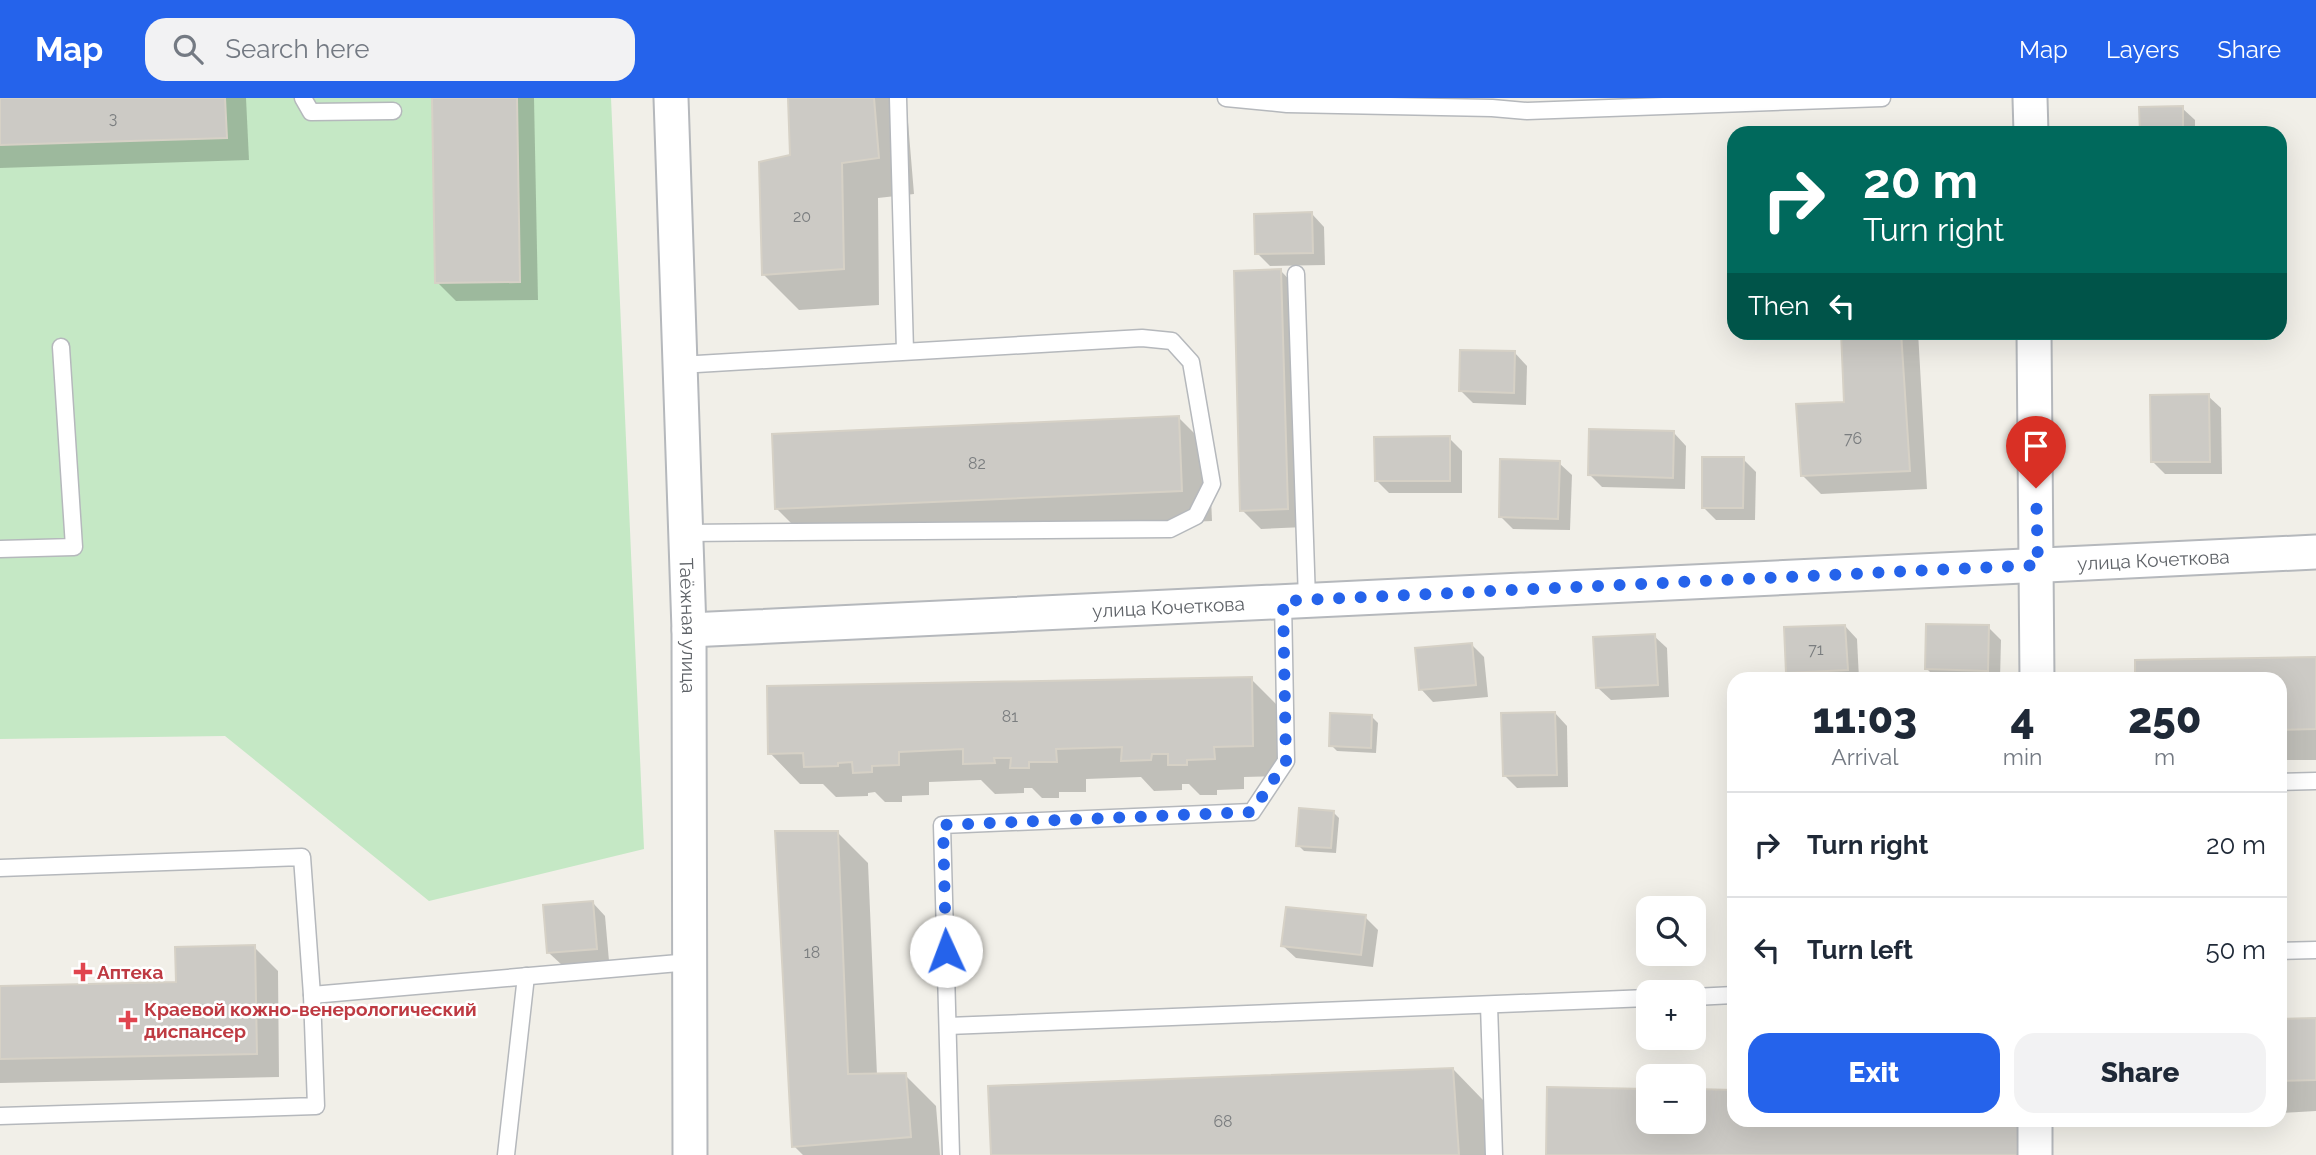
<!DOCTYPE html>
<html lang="en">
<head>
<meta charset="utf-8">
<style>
	body { margin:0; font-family:Raleway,sans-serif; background:#f2f2f3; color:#1f2937; height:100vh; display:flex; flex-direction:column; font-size:26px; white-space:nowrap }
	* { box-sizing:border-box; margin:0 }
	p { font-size:23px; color:#747a83 }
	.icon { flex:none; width:38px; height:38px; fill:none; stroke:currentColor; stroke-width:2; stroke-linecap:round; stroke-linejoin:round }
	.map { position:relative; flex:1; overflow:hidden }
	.drawer { position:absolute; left:1727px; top:574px; width:560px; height:455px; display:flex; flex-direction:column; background:#fff; border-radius:21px; box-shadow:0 7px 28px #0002 }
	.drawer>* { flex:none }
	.top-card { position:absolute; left:1727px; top:28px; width:560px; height:214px; border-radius:21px; box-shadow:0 7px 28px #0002; background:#00695c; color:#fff; overflow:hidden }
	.fabs { position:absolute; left:1636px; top:798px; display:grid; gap:14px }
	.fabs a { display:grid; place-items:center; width:70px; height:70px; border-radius:14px; background:#fff; box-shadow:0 7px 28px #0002; font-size:35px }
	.pin { position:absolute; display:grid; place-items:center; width:60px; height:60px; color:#fff; margin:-72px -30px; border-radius:50% 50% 50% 0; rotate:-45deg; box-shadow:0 0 7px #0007 }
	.pin .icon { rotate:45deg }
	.me { position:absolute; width:77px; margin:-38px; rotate:358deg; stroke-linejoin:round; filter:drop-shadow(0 0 5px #0008) }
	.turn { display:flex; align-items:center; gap:24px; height:147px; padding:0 21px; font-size:32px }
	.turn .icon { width:91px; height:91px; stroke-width:2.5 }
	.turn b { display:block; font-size:49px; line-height:60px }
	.then { display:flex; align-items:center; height:66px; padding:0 21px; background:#0003; gap:14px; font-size:26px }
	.eta { display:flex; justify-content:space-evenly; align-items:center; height:119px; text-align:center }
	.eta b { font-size:42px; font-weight:800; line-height:49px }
	.cta { display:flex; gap:14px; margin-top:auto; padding:14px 21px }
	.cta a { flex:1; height:80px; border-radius:21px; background:#2563eb; color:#fff; font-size:28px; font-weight:800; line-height:80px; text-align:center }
	.cta a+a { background:#f2f2f3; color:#1f2937 }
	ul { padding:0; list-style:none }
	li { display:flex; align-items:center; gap:21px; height:105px; padding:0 21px; border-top:2px solid #e0e1e3 }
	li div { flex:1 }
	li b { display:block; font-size:26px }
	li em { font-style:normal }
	header { display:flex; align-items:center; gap:42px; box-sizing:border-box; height:98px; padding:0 35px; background:#2563eb; color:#fff }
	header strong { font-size:33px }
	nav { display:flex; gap:38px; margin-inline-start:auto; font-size:24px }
	.search { width:490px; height:63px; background:#f2f2f3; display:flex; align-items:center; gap:18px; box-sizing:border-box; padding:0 24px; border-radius:21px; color:#747a83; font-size:26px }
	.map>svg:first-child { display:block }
	.green { fill:#c5e8c5 }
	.shadow { fill:#0003 }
	.building { fill:#cccac5; stroke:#d6d1c6; stroke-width:2 }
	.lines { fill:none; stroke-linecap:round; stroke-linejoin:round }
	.lane-casing { stroke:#b5b8bc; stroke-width:19 }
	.street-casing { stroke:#b5b8bc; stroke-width:37 }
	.lane { stroke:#fff; stroke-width:16 }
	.street { stroke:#fff; stroke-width:33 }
	.route { stroke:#2563eb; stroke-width:12; stroke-dasharray:0 21.6 }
	.health-dot { fill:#e0444e; stroke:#fff; stroke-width:2.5 }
	.labels { text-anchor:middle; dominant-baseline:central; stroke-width:5; stroke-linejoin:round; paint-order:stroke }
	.number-label { font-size:16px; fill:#7a7d7f }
	.street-label { font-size:19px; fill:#5f6368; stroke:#fff }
	.health-label { font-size:19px; font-weight:bold; fill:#be3a42; stroke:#fff; text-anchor:start }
</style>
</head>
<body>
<header>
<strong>Map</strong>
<div class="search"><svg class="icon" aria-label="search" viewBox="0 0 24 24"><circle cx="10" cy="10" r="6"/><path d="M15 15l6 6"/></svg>Search here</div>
<nav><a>Map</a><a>Layers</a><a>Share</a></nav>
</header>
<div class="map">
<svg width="2316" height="1057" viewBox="0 0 2316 1057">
	<rect width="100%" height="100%" fill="#f1efe8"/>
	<path class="green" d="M225,0H611L644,751L429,803L225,638L0,641V47Z"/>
	<g class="shadow">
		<path d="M0,0H246L249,62L0,70Z"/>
		<path d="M434,0H534L538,202L456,203L437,184Z"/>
		<path d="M790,0H906L914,96L878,100L879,207L799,212L763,176L792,58Z"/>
		<path d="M2182,10L2195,22V35H2141Z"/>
		<path d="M1312,116L1324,129L1325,167L1270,168L1257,155Z"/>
		<path d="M1281,173L1299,192L1305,429L1261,431L1242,412Z"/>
		<path d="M1843,234H1918L1927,391L1821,396L1803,378L1846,306Z"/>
		<path d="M2149,234H2209L2208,238Z"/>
		<path d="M1515,255L1527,268L1526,307L1473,305L1460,292Z"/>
		<path d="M2208,298L2221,310L2222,376H2165L2152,363Z"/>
		<path d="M1179,320L1209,350L1212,423L807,441L777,411Z"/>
		<path d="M1674,335L1686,348L1685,391L1602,389L1590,377Z"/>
		<path d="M1449,340L1462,353V395H1389L1376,382Z"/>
		<path d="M1743,361L1756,374L1755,422H1716L1703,409Z"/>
		<path d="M1559,365L1572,377L1570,432L1513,431L1500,418Z"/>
		<path d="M1845,528L1857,541L1859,581H1795L1788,574Z"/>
		<path d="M1988,529L2001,542L2000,581H1937L1927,571Z"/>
		<path d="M1654,538L1667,550L1669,599L1611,602L1598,590Z"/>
		<path d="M1471,546L1484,559L1488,599L1433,604L1421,591Z"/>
		<path d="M2316,561V662H2280V581H2137Z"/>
		<path d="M1251,581L1282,612L1283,678L1244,679V691L1217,692V697H1200L1189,686H1182V692L1154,693L1141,679L1086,681V694H1059V700H1042L1032,690H1024V695L995,696L981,682L929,684V697L902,698V704H885L875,694L868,695V698L836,699L823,686H800L770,655Z"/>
		<path d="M1555,615L1567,628L1568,689L1517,690L1504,677Z"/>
		<path d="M1372,619L1378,625L1376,655L1337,653L1331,647Z"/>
		<path d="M1333,714L1339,720L1336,755L1304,753L1298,747Z"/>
		<path d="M837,734L868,765L877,977H905L936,1008L940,1057H803L794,1048Z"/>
		<path d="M593,805L605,818L609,863L562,867L549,855Z"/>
		<path d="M1365,819L1378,832L1373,869L1296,860L1283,848Z"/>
		<path d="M254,849L278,873L279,979L0,985V889L177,886Z"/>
		<path d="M2316,922V1013L2280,1015V923Z"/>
		<path d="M1453,971L1483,1002L1487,1057H993Z"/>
		<path d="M1548,991L1648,992V1024H1694V993H1734V1022H2048L2047,1057H1547Z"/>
	</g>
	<g class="building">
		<path d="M0,0H225L227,40L0,47Z"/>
		<path d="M432,0H517L520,184L435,185Z"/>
		<path d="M788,0H874L879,60L842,65L844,171L762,177L759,64L790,57Z"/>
		<path d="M2183,8V35H2140L2139,9Z"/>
		<path d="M1312,114L1313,155L1255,156L1254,116Z"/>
		<path d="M1281,171L1288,411L1240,413L1234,173Z"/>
		<path d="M1841,234H1901L1910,373L1801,378L1796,306L1844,304Z"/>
		<path d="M1460,252L1515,253L1514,295L1459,293Z"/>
		<path d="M2209,296L2210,364H2151L2150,297Z"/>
		<path d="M1179,318L1182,393L775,411L772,336Z"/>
		<path d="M1589,331L1674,333L1673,380L1588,377Z"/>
		<path d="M1450,338V383H1375L1374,339Z"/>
		<path d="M1702,359H1744L1743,410H1702Z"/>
		<path d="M1500,361L1560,363L1558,421L1499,419Z"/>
		<path d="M1926,526L1989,527L1988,573L1925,571Z"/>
		<path d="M1845,527L1848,572L1786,575L1784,529Z"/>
		<path d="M1655,536L1658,587L1596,590L1593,539Z"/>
		<path d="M1472,545L1476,587L1419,592L1415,550Z"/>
		<path d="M2316,559V631L2280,632V581H2135V562Z"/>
		<path d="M1850,577L1851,581H1806Z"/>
		<path d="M1252,579L1253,648L1214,649L1215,661L1187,662V667H1168V656H1152L1151,662L1121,663L1122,649L1056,651L1057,664H1029V670H1010L1011,660H994L995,665L963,666V651L899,654V667L872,668V674L853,675L852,664L838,665V668L804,669L803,655L768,656L767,588Z"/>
		<path d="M1555,614L1557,677L1503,678L1501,615Z"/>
		<path d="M1330,615L1372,617L1371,650L1329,648Z"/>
		<path d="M1299,710L1334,713L1331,750L1296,748Z"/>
		<path d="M775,733H838L848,976L906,975L911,1039L792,1049Z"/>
		<path d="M593,803L597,851L547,855L543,807Z"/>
		<path d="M1286,809L1366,817L1361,857L1281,848Z"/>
		<path d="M255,847L257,956L0,961V888L176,884L175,849Z"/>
		<path d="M2316,920V982L2280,983V921Z"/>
		<path d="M1453,970L1459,1057H991L988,988Z"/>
		<path d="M1547,989L1648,991V1024H1694V991L1734,992V1022H2018L2017,1057H1546Z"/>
	</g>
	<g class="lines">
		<defs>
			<g id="lane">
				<path d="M303,0L311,14L393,13"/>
				<path d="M898,0L905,253"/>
				<path d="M1226,0L1287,6L1492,10L1527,13L1882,0"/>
				<path d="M1296,176L1307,502"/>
				<path d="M680,267L1142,240L1172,243L1191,264L1212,386L1196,418L1170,431L685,435"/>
				<path d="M0,451L74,449L61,249"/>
				<path d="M2280,684L2316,683"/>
				<path d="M0,770L302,759L312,897L316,1008L0,1018"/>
				<path d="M2280,853L2316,852"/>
				<path d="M312,897L690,864"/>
				<path d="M1694,899L1734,897"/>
				<path d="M1489,907L1494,1057"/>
				<path d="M948,928L1648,900"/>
				<path d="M506,1057L526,878"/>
				<path d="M951,1057L942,727L1252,714L1286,663L1283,503"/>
			</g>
			<g id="street">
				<path id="s1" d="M671,0L689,532L690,1057"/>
				<path d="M2030,0L2031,35"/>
				<path d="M2034,234L2037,581"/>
				<path id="s2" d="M689,532L2316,454"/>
				<path d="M2035,1057V1022"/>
			</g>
		</defs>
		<use href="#lane" class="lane-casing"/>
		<use href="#street" class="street-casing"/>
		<use href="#lane" class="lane"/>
		<use href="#street" class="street"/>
	</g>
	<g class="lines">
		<path class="route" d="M946,853L943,727L1252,714L1286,663L1283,503L2038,467L2036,390"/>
	</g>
	<g class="health-dot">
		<path d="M79.5 863.5h7v7h7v7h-7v7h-7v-7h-7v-7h7z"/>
		<path d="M124.5 911.5h7v7h7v7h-7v7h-7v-7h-7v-7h7z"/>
	</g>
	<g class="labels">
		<g class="number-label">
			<text x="113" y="20">3</text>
			<text x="802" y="118">20</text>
			<text x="1853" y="340">76</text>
			<text x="977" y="365">82</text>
			<text x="1816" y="551">71</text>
			<text x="1010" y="618">81</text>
			<text x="812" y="854">18</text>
			<text x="1223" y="1023">68</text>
		</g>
		<g class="street-label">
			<text stroke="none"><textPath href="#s2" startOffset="1466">улица Кочеткова</textPath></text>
			<text stroke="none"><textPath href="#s2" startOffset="480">улица Кочеткова</textPath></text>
			<text stroke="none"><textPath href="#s1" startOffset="528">Таёжная улица</textPath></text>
		</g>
		<g class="health-label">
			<text x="97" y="874">Аптека</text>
			<text x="144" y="911">Краевой кожно-венерологический<tspan x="144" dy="22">диспансер</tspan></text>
		</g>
	</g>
</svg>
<div class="fabs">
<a><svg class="icon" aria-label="search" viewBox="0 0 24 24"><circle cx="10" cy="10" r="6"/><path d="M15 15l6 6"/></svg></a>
<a>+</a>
<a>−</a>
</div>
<div class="pin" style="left:2036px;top:390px;background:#d93025"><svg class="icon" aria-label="arrive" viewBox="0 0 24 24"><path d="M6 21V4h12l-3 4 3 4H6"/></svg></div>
<svg class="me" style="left:946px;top:853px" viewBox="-20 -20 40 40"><circle r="19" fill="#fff"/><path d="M0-13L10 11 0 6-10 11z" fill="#2563eb"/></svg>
<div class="top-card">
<div class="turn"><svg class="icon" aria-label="right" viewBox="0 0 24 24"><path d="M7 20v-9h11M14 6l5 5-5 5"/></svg><div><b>20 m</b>Turn right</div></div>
<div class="then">Then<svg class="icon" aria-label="left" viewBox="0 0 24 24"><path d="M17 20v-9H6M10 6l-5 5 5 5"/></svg></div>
</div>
<section class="drawer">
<div class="eta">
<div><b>11:03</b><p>Arrival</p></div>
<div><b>4</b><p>min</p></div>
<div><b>250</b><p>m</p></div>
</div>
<ul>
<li><svg class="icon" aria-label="right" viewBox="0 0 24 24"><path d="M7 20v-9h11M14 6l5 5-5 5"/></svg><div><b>Turn right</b></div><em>20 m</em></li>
<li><svg class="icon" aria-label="left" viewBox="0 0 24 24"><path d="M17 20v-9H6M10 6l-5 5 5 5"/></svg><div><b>Turn left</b></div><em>50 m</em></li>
</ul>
<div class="cta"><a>Exit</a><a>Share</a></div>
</section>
</div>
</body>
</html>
